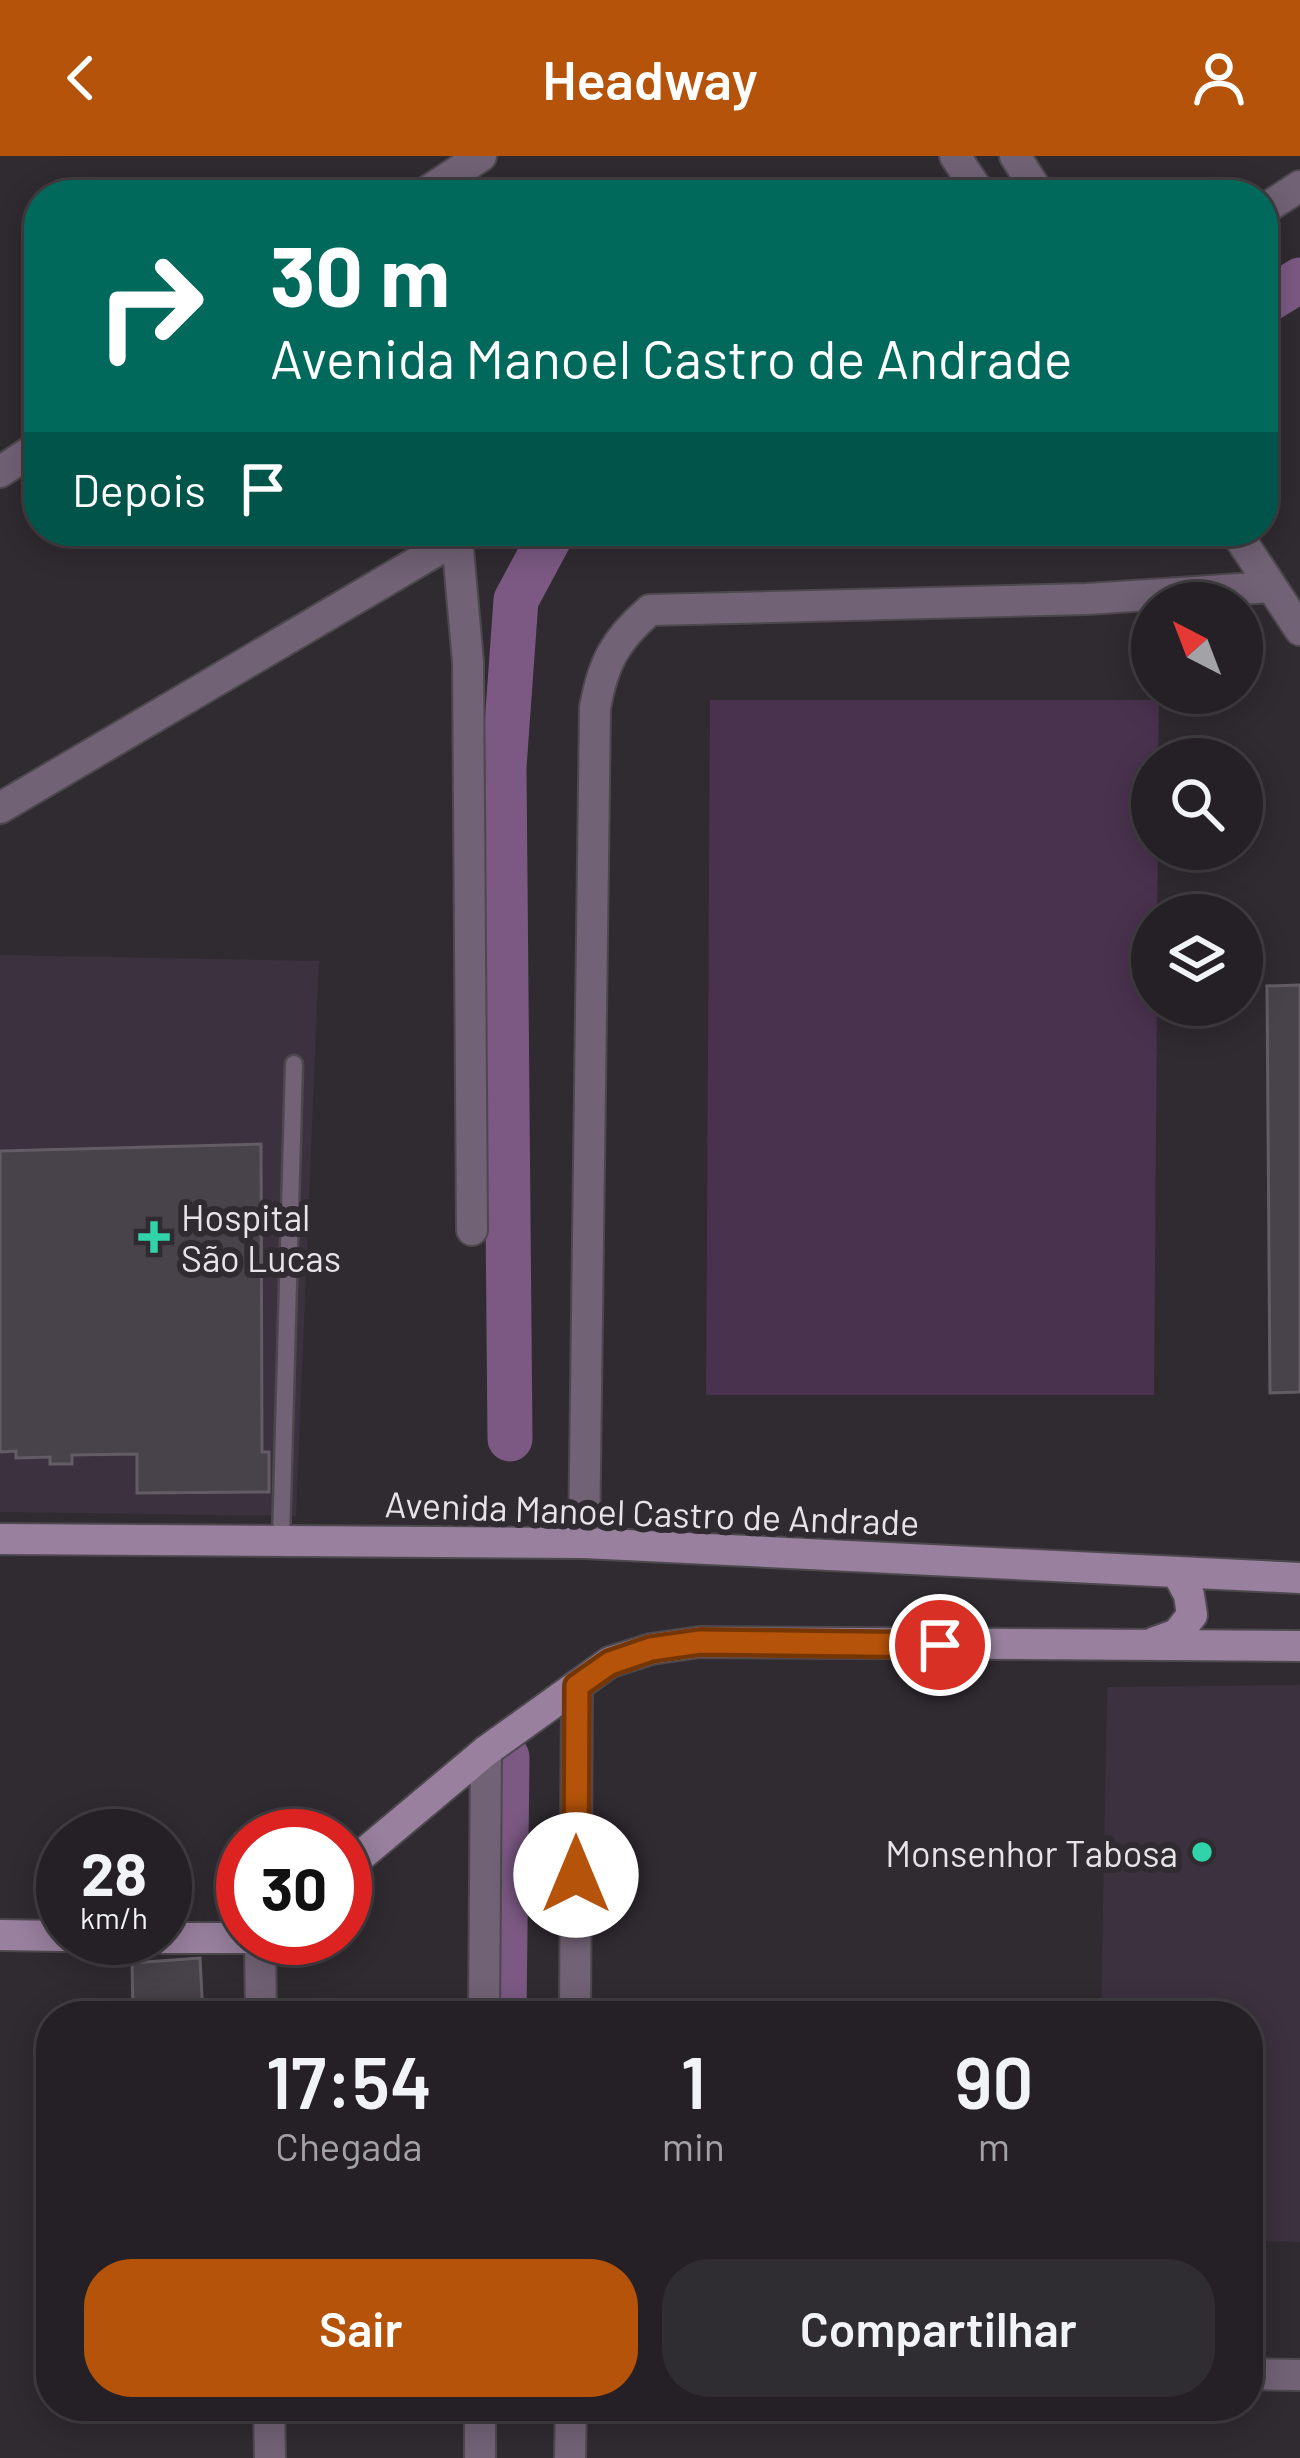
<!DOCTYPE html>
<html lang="pt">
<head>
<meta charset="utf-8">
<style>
	body { margin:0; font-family:Barlow,sans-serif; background:#302d32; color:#f1f3f6; height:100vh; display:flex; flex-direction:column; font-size:45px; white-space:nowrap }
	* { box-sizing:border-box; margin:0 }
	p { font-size:39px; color:#a3a3a7 }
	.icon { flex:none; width:66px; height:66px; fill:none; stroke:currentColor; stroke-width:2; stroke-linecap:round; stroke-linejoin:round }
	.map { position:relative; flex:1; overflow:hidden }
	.side { position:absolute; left:36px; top:1845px; width:1227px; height:420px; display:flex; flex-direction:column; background:#242025; border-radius:48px; box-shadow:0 6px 30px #0003,0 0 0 3px #413e42 }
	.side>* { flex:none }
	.hud { position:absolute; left:24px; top:24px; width:1254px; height:366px; border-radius:48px; box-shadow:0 6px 30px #0003,0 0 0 3px #413e42; background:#00695c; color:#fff; overflow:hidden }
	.needle { width:78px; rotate:318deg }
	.buttons { position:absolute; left:1131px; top:426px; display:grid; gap:24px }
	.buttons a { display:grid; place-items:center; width:132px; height:132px; border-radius:50%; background:#242025; box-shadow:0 6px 30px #0003,0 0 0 3px #413e42; font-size:60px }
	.speed { position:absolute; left:36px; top:1653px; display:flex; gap:24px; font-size:60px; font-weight:700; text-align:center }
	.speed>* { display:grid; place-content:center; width:156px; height:156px; border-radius:50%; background:#242025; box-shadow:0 6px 30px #0003,0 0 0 3px #413e42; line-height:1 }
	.speed small { font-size:30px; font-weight:400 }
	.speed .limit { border:18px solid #d22; background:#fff; color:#111 }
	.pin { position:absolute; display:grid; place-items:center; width:102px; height:102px; color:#fff; margin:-51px; border:6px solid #fff; border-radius:50%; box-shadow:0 3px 12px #0007 }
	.me { position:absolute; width:132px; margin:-66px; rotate:0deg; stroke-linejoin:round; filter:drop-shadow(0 0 9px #0008) }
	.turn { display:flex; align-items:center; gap:42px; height:252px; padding:0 48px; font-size:54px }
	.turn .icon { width:156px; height:156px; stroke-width:2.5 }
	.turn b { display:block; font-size:84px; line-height:102px }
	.then { display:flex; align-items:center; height:114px; padding:0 48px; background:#0003; gap:24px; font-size:45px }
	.eta { display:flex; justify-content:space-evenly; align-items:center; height:204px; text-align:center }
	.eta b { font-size:72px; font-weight:600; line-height:84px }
	.primary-button { display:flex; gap:24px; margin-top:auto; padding:24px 48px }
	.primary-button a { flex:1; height:138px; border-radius:48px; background:#b45309; color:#fff; font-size:48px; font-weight:600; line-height:138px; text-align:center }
	.primary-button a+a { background:#302d32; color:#f1f3f6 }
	header { display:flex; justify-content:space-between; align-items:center; height:156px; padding:0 48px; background:#b45309; color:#fff; font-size:54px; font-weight:600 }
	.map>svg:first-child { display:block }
	.built { fill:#3c313e }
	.green { fill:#49324e }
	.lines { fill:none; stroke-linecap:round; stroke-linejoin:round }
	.canal { stroke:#7b5983; stroke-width:45 }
	.building { fill:#48424a; stroke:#635c64; stroke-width:3 }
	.service-casing { stroke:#4d484e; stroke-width:21 }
	.minor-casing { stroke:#4d484e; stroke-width:34 }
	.secondary-casing { stroke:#4d484e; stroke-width:34 }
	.service { stroke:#716275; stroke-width:16 }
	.minor { stroke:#716275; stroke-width:30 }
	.secondary { stroke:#98809e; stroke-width:30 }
	.route-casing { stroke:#753606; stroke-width:30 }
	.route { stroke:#b45309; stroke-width:21 }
	.poi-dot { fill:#31d4a9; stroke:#302a31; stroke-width:4.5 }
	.labels { text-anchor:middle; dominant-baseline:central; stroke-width:12; stroke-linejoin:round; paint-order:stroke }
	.poi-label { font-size:36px; fill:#e7e3e8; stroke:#302a31; text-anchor:start }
	.street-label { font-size:36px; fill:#e7e3e8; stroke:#302a31 }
</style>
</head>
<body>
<header><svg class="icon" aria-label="back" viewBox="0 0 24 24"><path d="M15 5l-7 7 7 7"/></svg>Headway<svg class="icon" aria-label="person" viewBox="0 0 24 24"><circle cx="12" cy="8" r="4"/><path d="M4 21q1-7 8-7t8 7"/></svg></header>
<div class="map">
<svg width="1300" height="2302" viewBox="0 0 1300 2302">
	<rect width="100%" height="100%" fill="#302a31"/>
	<g class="built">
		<path d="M0,799L319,805L296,1360L0,1356Z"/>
		<path d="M1300,1529V2086L1248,2085V1860H1101L1107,1531Z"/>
	</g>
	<path class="green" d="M710,544H1159L1158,603H1152V693H1158L1157,759H1152V849H1157L1154,1239H706Z"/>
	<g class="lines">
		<g class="canal">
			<path d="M1263,147L1300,124"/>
			<path d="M510,1283L504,611L516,444L553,375"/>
			<path d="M504,1860L507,1601"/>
		</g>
	</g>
	<g class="building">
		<path d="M1300,829V1236L1270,1237L1267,830Z"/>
		<path d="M261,988L262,1296H269V1336L137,1337V1298L72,1299V1308H50V1301L16,1302V1295L0,1296V995Z"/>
		<path d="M200,1802L203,1860H133L132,1807Z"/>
	</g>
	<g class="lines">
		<defs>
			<path id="service" d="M281,1384L294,908"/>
			<g id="minor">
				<path d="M955,0L981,39"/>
				<path d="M1015,0L1040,39"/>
				<path d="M422,39L481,0"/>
				<path d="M1263,54L1300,30"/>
				<path d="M0,316L39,290"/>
				<path d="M1235,375L1300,474"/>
				<path d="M457,382L468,506L472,1074"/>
				<path d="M0,652L470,375"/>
				<path d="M584,1387L595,552C603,507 615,484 650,454L1087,443L1271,431"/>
				<path d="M260,1783L261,1860"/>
				<path d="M484,1860L486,1595"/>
				<path d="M575,1860L577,1530"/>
				<path d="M1248,2218L1300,2219"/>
				<path d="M269,2250L270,2302"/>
				<path d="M480,2302V2250"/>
				<path d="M570,2302L571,2250"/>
			</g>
			<g id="secondary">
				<path d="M0,1383L584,1387L1300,1422"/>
				<path d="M1155,1486L1177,1478L1192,1459L1189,1439L1177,1416"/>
				<path d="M345,1713L486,1595L610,1506L651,1493L700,1486L1300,1490"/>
				<path d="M0,1779L63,1780"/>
				<path d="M163,1782H261"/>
			</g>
		</defs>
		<use href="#service" class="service-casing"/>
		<use href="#minor" class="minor-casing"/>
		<use href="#secondary" class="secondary-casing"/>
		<use href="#service" class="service"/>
		<use href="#minor" class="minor"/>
		<use href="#secondary" class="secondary"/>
	</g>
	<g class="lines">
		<defs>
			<path id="route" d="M576,1719L577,1530L610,1507L651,1493L700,1486L940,1489"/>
		</defs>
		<use href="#route" class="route-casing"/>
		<use href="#route" class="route"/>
	</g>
	<g class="poi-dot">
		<path d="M148 1063h12v12h12v12h-12v12h-12v-12h-12v-12h12z"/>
		<circle cx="1202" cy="1696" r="12"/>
	</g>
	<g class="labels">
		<g class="poi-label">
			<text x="181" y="1060">Hospital<tspan x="181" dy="41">São Lucas</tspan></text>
			<text x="1178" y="1696" text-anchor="end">Monsenhor Tabosa</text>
		</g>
		<g class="street-label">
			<text transform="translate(652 1356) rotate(2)">Avenida Manoel Castro de Andrade</text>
		</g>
	</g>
</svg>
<div class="buttons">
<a><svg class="needle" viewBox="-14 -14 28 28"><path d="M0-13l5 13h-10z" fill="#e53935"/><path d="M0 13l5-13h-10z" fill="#a3a3a7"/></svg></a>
<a><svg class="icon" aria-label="search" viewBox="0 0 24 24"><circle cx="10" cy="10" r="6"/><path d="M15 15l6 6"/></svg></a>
<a><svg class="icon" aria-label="layers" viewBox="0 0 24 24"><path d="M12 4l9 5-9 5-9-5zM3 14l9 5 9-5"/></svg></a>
</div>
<div class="speed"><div>28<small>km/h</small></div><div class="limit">30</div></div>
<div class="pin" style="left:940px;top:1489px;background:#d93025"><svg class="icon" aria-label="arrive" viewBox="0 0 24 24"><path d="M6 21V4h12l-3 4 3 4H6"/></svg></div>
<svg class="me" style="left:576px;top:1719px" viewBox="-20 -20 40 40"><circle r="19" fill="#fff"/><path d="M0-13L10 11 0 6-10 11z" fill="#b45309"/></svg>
<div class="hud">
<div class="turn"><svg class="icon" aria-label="right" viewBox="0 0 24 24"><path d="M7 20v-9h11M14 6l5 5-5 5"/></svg><div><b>30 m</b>Avenida Manoel Castro de Andrade</div></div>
<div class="then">Depois<svg class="icon" aria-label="arrive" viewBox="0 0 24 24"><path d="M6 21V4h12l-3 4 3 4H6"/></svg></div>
</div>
<section class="side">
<div class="eta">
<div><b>17:54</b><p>Chegada</p></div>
<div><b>1</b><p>min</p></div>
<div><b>90</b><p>m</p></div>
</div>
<div class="primary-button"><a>Sair</a><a>Compartilhar</a></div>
</section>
</div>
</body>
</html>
